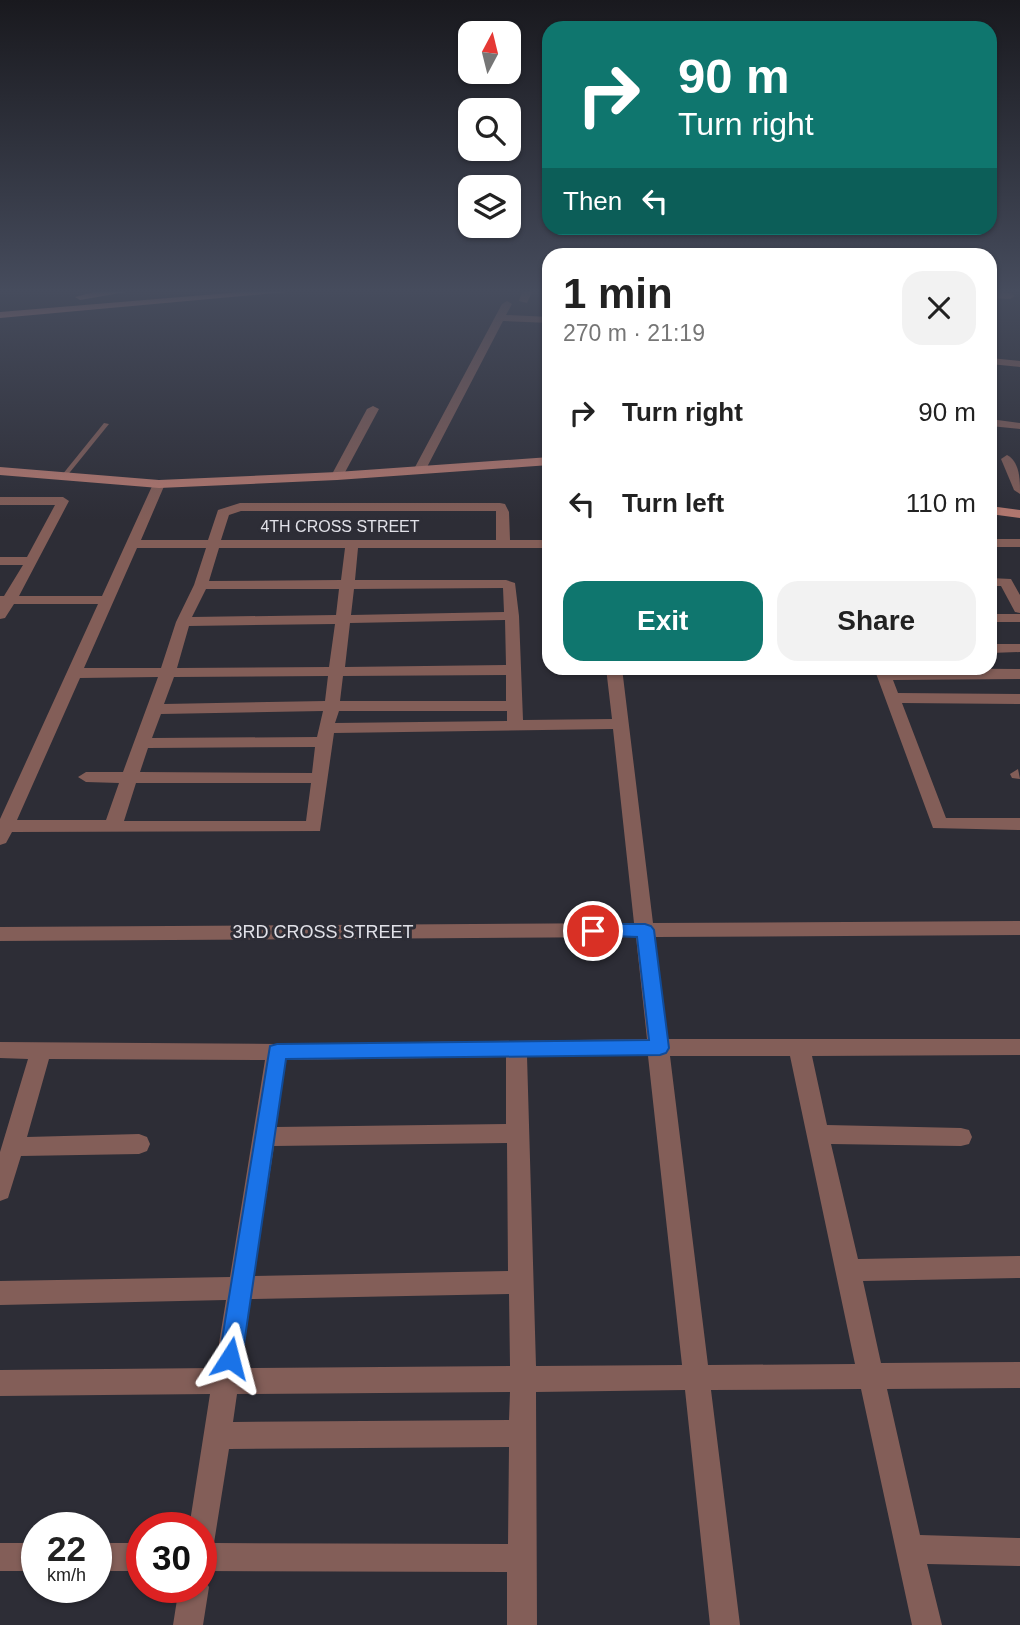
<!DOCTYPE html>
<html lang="en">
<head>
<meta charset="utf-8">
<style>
	body { margin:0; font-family:Helvetica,sans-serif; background:#f2f2f2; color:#222; height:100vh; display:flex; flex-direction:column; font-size:26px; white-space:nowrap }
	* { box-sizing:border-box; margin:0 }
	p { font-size:23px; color:#767676 }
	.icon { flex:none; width:38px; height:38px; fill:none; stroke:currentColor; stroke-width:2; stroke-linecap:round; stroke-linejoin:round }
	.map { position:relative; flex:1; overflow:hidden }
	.panel { position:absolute; left:542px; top:248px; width:455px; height:427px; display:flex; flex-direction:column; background:#fff; border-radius:21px; box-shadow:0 2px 5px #0004 }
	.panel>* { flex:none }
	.guide { position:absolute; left:542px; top:21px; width:455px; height:214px; border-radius:21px; box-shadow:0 2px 5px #0004; background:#0f766e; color:#fff; overflow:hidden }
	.needle { width:46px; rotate:7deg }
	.fabs { position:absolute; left:458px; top:21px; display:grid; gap:14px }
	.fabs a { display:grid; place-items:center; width:63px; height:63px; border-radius:14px; background:#fff; box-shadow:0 2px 5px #0004; font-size:35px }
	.speed { position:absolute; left:21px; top:1512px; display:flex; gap:14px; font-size:35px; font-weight:700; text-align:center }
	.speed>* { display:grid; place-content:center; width:91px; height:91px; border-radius:50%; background:#fff; box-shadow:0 2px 5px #0004; line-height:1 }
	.speed small { font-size:18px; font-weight:400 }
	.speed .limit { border:10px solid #d22; background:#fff; color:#111 }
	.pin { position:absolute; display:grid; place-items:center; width:60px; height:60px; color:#fff; margin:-30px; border:4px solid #fff; border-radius:50%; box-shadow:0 2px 7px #0007 }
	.me { position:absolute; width:77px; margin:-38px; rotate:9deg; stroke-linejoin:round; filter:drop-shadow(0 0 5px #0008) }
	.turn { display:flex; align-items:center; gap:24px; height:147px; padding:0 21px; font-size:32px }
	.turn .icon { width:91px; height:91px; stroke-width:2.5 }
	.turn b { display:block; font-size:49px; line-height:60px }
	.then { display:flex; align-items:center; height:66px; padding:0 21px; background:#0003; gap:14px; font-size:26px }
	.round { display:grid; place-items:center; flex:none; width:74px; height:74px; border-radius:21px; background:#f2f2f2 }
	.headline { display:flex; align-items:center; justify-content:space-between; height:119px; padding:0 21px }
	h1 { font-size:42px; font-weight:700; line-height:52px }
	.action { display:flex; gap:14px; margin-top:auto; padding:14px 21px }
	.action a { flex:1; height:80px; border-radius:21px; background:#0f766e; color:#fff; font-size:28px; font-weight:700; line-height:80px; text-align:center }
	.action a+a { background:#f2f2f2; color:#222 }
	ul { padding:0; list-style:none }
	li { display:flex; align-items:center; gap:21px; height:91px; padding:0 21px }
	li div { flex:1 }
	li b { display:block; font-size:26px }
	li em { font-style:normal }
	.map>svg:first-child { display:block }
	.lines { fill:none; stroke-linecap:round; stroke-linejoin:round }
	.lane { fill:#835e58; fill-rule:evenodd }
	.street { fill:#835e58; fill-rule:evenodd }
	.secondary { fill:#b3786f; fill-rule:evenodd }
	.primary { fill:#d78c81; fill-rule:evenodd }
	.route { fill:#1a73e8; stroke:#114b97; stroke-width:2 }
	.labels { text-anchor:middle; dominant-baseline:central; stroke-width:6; stroke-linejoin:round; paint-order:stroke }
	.far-street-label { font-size:16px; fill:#e1e1e8; stroke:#2d2d36 }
	.street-label { font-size:18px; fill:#e1e1e8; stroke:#2d2d36 }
</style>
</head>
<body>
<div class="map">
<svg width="1020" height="1625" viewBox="0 0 1020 1625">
	<rect width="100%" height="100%" fill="#2d2d36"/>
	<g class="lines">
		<path class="lane" d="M104,423L109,424L66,477H62V475Z"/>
		<g class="street">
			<path d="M522,292H532L527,303L519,301Z"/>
			<path d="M990,292L1010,293L1015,296L1010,299L990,298Z"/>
			<path d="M507,301L512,304L506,315L550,317V323L503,321L426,469L416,472L414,469L502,304Z"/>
			<path d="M990,358L1020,361V367L990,364Z"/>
			<path d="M373,406L379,409L343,476L337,480L333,479L331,476L367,409Z"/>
			<path d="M990,419L1020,423V429L990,426Z"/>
			<path d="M1007,455C1020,462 1020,480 1020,494L1014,490L1001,459Z"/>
			<path d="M159,480L165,484L141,540H208L218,510L240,503H500L505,504L509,512L510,540H550V548H358L355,580H506L515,583L519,616L523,720L612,719L606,668H622L653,923L1020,921V935L655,937L668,1039H1020V1055L812,1056L827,1125L961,1128L969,1130L972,1137L969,1144L961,1146L831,1144L858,1259L1020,1256V1278L863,1281L881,1363L1020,1362V1388L887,1389L920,1535L1020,1538V1566L927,1564L942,1625H912L861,1389L711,1390L740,1625H710L685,1390L536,1392L537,1625H507V1572L201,1571V1528H189L210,1394L0,1396V1370L215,1368L226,1300L0,1305V1281L230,1277L265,1060L49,1059L27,1137L139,1134L147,1137L150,1144L147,1151L139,1154L21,1156L8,1198L0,1201V1152L28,1059L0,1058V1042L277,1044L647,1039L636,937L0,941V927L634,923L613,729L334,733L320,831L12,832L6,843L0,845V819L98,604H14L5,618L0,619V596H4L23,565H0V557H27L55,505H0V497H63L69,501L19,596H102L153,484ZM241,511H496V540H221L229,515ZM137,548H206L194,585L176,622L161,668H84ZM219,548H345L341,580L209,581ZM503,588L504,612L351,615L354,589ZM206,589H339L336,615L192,617ZM505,620L506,665L345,667L350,623ZM335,624L329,667L177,668L189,626ZM506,675V701H340L343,676ZM328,676L325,701L164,704L174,677ZM158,677L123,772H86L78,777L86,782L119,783L106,820H17L80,678ZM323,711L317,737L152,738L161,714ZM339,711H507V721L335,723ZM315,747L312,773L140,772L148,748ZM136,783H311L306,821H124ZM527,1056H648L682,1365L536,1366ZM670,1056H790L855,1364L708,1365ZM506,1057V1124L276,1127L286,1060ZM507,1143L508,1271L254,1276L274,1146ZM509,1294L510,1366L241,1368L251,1299ZM510,1392L509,1420L233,1422L237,1394ZM509,1447L508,1544L214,1543L229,1449Z"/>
			<rect x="990" y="539" width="30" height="8"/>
			<path d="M990,578L1011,579L1020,595V613L1015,612L1001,586H990Z"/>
			<rect x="990" y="614" width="30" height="8"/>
			<path d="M990,644H1020V652L990,653Z"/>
			<path d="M874,668L1020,669V679L893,680L898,693L1020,694V704L902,703L946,818H1020V830L933,828Z"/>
			<path d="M1018,769L1020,779L1012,778L1010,774Z"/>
			<rect x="0" y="1543" width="37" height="28"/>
			<rect x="96" y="1543" width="46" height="28"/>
			<path d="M201,1575L209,1587L203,1625H173L179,1587H201Z"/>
		</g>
		<g class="secondary">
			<path d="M550,457V465L337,480L159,488L0,475V467L159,480L337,472Z"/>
			<path d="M990,506L1020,510V518L990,514Z"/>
		</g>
		<g class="primary">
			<path d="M94,292H126L80,300L75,297Z"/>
			<path d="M241,292H287L0,318V312Z"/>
		</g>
	</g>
	<linearGradient id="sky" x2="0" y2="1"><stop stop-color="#19191e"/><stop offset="0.56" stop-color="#464c5d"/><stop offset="1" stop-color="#464c5d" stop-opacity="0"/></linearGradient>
	<rect width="1020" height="520" fill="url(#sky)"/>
	<path class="route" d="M593,924H645L651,926L654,930L669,1048L666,1053L660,1055L286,1059L242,1358L239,1366L230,1369L222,1366L219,1358L270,1046L277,1044L649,1040L637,937L587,935L584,931L587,926Z"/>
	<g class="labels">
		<g class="far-street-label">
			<text x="340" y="526">4TH CROSS STREET</text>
		</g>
		<g class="street-label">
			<text x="323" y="932">3RD CROSS STREET</text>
		</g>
	</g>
</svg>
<div class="fabs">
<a><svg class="needle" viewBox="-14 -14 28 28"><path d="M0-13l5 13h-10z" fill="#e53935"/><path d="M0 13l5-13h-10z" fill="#767676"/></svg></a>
<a><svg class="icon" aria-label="search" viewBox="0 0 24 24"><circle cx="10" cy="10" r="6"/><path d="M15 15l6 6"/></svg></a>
<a><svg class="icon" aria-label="layers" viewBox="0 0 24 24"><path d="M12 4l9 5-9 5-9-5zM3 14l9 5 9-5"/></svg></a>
</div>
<div class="speed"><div>22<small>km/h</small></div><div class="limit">30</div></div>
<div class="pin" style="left:593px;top:931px;background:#d93025"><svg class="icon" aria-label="arrive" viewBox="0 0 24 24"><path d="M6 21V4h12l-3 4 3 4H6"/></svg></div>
<svg class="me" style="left:230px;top:1358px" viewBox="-20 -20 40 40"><path d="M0-17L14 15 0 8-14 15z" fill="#1a73e8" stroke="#fff" stroke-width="4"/></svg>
<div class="guide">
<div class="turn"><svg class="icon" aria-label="right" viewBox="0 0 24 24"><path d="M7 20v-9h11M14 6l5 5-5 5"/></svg><div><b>90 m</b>Turn right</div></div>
<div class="then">Then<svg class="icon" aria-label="left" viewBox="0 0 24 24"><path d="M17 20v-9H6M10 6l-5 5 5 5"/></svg></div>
</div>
<section class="panel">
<div class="headline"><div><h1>1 min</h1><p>270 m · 21:19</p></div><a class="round"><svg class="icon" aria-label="close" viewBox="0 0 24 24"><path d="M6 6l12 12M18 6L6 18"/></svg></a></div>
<ul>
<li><svg class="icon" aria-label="right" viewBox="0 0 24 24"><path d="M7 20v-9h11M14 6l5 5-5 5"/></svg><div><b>Turn right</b></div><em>90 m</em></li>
<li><svg class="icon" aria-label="left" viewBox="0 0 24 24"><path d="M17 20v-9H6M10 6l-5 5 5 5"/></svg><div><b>Turn left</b></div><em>110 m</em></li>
</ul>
<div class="action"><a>Exit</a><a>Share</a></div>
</section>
</div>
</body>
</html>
